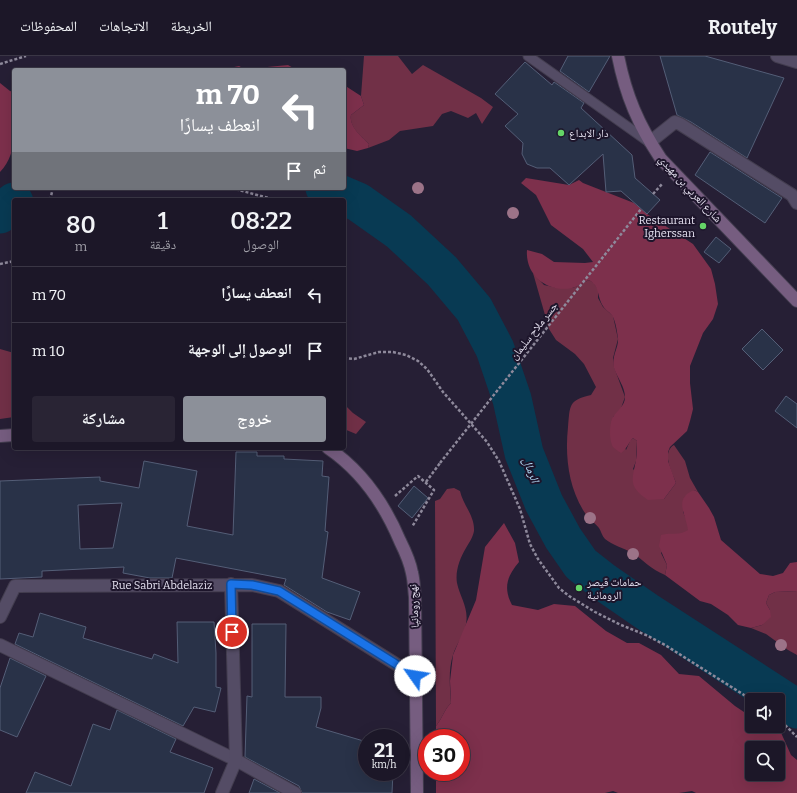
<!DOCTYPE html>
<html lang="ar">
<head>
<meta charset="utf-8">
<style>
	body { margin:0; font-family:Bitter,"Noto Naskh Arabic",serif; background:#292434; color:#f1f3f6; direction:rtl; height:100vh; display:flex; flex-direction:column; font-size:15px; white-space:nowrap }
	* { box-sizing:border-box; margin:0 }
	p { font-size:13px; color:#a09fa8 }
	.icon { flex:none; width:22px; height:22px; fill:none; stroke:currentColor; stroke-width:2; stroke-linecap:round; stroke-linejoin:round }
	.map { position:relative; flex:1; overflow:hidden; direction:ltr }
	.panel { position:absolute; left:12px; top:142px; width:334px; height:252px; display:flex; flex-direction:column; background:#1c1728; border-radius:4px; box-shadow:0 4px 16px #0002,0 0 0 1px #3a3645; direction:rtl }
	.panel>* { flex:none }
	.hud { position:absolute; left:12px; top:12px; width:334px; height:122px; border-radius:4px; box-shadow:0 4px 16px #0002,0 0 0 1px #3a3645; direction:rtl; background:#8c9099; color:#fff; overflow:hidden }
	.fabs { position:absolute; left:745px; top:637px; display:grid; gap:8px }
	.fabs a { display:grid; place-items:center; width:40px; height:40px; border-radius:4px; background:#1c1728; box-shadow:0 4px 16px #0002,0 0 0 1px #3a3645; font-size:20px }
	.speed { position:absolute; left:358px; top:673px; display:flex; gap:8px; font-size:20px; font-weight:700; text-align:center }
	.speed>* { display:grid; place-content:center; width:52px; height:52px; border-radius:50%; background:#1c1728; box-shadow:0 4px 16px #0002,0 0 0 1px #3a3645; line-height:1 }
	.speed small { font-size:10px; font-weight:400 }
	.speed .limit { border:6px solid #d22; background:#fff; color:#111 }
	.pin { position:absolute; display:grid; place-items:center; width:34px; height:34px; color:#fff; margin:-17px; border:2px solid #fff; border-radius:50%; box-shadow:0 1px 4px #0007 }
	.me { position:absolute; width:44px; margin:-22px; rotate:302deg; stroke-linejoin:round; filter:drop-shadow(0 0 3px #0008) }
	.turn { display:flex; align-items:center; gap:14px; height:84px; padding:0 20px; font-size:18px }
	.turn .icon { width:52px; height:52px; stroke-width:2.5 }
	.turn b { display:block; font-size:28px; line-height:34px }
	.then { display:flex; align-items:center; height:38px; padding:0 20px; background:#0003; gap:8px; font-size:15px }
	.eta { display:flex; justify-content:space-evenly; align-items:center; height:68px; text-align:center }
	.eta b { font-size:24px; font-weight:600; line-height:28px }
	.primary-button { display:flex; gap:8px; margin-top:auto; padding:8px 20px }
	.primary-button a { flex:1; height:46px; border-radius:4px; background:#8c9099; color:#fff; font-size:16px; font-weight:600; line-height:46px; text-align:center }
	.primary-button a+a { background:#292434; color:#f1f3f6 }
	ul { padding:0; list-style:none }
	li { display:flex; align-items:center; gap:12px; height:56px; padding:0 20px; border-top:1px solid #3a3645 }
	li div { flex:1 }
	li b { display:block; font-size:15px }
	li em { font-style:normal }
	header { display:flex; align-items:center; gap:24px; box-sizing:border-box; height:56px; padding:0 20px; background:#1c1728; border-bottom:1px solid #3a3645 }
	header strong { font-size:19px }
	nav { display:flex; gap:22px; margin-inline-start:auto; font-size:14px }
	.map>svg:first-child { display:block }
	.green { fill:#713047 }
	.forest { fill:#7d304c; fill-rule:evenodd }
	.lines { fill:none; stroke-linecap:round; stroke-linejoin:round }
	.river { stroke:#083a53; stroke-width:39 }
	.building { fill:#293248; stroke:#545e77; fill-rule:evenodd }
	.lane-casing { stroke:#433d4f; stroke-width:11 }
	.street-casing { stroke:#433d4f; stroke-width:14 }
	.secondary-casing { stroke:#433d4f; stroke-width:14 }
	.path { stroke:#8e899b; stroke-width:2.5; stroke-dasharray:3 2; stroke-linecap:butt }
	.lane { stroke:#544c65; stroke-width:9 }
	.street { stroke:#544c65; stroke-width:12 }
	.secondary { stroke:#765d80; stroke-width:12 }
	.path-bridge { stroke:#8e899b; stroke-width:2.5; stroke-dasharray:3 2; stroke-linecap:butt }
	.tree { fill:#9c7388 }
	.route-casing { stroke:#114b97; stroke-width:10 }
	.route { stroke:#1a73e8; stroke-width:7 }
	.poi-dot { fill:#64d467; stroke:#1d152b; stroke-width:1.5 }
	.labels { text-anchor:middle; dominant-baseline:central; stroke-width:4; stroke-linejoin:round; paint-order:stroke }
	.poi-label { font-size:11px; fill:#e7e3f2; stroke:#1d152b; text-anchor:start }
	.street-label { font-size:11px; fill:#e7e3f2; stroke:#1d152b }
	.water-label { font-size:12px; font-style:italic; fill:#afd7f2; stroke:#1d152b }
</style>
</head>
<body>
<header>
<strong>Routely</strong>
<nav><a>الخريطة</a><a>الاتجاهات</a><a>المحفوظات</a></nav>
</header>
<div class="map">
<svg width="797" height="737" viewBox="0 0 797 737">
	<rect width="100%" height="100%" fill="#261f35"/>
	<g class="green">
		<path d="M364,0H398L412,18L423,9L481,42L493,51L482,68L476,57L468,62L451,55L442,58L433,70L400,75L389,84L368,92L369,88C361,80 349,71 351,59L364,49L361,40Z"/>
		<path d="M533,217L544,229L558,232H573L589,224L594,227L598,234V242L603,251L613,260L618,283L613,302L614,311L625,341L621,352L613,361L626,394L630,385L633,382L637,385L636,405L633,413L664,443L676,427C672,416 661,397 674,389L685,405L690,422L698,436L694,434L683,456L687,465L689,474L683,478H674L661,497L667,509L665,519C650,513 644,504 632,497C624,492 612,489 605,483C602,480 601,475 599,472C594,466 587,461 583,454C568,429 565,399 568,371C570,350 568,344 591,339L596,331L584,308L575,298L556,284L549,273Z"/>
		<path d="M0,293L14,297V361L0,363Z"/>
		<path d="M344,348L353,357L366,366L356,378L344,373Z"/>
		<path d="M454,432L460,435C463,449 475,460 474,475C473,481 469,487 466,492C460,502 455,515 457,527C460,541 469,552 466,568C465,578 456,588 453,599C448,614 450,632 451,647C444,654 442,663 436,670L435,445L440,443L447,433Z"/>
		<path d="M797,535V599L788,594L766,578L751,572L762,569L770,554L766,547L769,539L775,536Z"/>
	</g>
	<g class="forest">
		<path d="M288,9L297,14H220L239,10L245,13Z"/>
		<path d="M0,27L10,35L14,36C14,63 20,95 0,116Z"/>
		<path d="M344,29L361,40L364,49L351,59C349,70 361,80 369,88L368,92L357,95L344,92Z"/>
		<path d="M526,122L569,129L579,124L583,127L634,147L647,158L693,188L711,213L715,228L718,248L713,263L703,277L690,310V327L693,353L690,365L687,375L670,391L668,396V405L676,427L664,443L648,444C628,430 632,425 636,404C637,398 637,391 637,385L633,382C628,387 627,393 621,397C618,395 615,393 613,391C609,385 609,367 613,361C617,354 625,350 625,341C625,331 617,321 614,312C611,300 619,292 618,282C617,276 616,267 613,261C611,257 605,254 603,250C597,241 600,230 589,224C583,226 578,231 572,232C547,237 525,219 527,194L542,198L554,206L585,207L593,206L583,193L551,169L536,139L521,127Z"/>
		<path d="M694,434L698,436L709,452L714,461L721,484L760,518L773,520L783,517L790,507L797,506V535L775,536L769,539L766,547L770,554L771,561L762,569L751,572L738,569L728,559L711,548L700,545L665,519L667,509L659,490L661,479C671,476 679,480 688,474C686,458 673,443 694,434Z"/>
		<path d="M504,467L515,487L519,506C507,520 503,532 512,549L538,554L554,548L575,550L606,575L627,587H639L661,599L679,618L699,620L735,650L747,658H752V670H778L791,699L797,704V737H696L692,735L679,737H618L613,735L605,737H436V716H461V682H436V670C442,663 444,654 451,647L450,625L453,599L476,544L485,491ZM752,692H778V718H752Z"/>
	</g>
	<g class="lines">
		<g class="river">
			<path d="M325,132L358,146L399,175L442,215L474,253L495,293L512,343L524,397L544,447L563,482L581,508L604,526L646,555L797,653"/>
			<path d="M0,158L14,146"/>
		</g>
	</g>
	<g class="building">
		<path d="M568,0H610L589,36L560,15Z"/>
		<path d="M660,0H705L784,22L747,102L691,66L677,59Z"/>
		<path d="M525,6L552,29L554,26L584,47L581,52L632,99L635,122L660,144L647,158L621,135L606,136L603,98L569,129L550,112H537L527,108L522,98L523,87L505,70L518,58L495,38Z"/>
		<path d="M710,96L782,142L765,167L695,119Z"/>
		<path d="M716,181L731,193L719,207L704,196Z"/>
		<path d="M762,273L783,294L763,314L742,293Z"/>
		<path d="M786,340L797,348V372L775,355Z"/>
		<path d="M236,396H257V400H284V403L323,405L322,420L329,421L325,475L328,476L322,522L360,536L350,564L327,556L284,529L286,523L176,502L172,522H150L123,517L124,511L42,515V521L0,523V425L100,421V425L139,432L144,405L197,415L187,470L233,479ZM122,447L113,492L80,493L78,449Z"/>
		<path d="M414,430L428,442L412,462L398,450Z"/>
		<path d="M40,557L86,571L83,582L152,603L154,598L178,607L177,566H214L216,597V631L221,632L215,656L194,651L183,670L15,588L19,577L33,581Z"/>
		<path d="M252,568H286L285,641H321V652L316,671L367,686V716H393L392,737H302L299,730L245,701L247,640L252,641Z"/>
		<path d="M10,602L46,620L17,681L0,674V632Z"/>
		<path d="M117,654L176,683L170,696L213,712L204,737H26L35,716L71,730L93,668L110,674Z"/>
		<path d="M254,723L280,737H249Z"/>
	</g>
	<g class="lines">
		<defs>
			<path id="lane" d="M528,0L649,86"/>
			<g id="street">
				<path d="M777,0L797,6"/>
				<path d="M650,86L675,66L680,68L792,139L797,147"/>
				<path d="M0,561L15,530L252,529L279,535L415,620"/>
				<path d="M0,589L236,704L295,737"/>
				<path d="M222,737L236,704L231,528"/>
			</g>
			<g id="secondary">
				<path d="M618,0C626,40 638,68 661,103L797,245"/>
				<path d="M0,380L14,379"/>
				<path d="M328,392C362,415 384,447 400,485C405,495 410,506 412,517C414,525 414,533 415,541L417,737"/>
			</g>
		</defs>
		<use href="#lane" class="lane-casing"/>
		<use href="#street" class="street-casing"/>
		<use href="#secondary" class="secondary-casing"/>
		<g class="path">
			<path d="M0,8L26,0"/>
			<path d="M231,132L276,144"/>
			<path d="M653,138L662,128"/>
			<path d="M50,144L53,132"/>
			<path d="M0,208L14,205"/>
			<path d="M344,302L354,303L379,296H393L406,299L418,305L427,313L443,336L487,386L499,405L520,453L530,488L538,503L559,532L569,540L595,556L621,569L646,579L665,589L752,644"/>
			<path d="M426,426L440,407"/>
			<path d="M395,440L418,420L434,434L412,471"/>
			<path d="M778,662L797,681"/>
		</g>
		<use href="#lane" class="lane"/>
		<use href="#street" class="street"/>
		<use href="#secondary" class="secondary"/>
		<path class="path-bridge" d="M440,407L641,153"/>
	</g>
	<g class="tree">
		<circle cx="418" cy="132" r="6"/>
		<circle cx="513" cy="157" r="6"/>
		<circle cx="590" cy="462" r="6"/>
		<circle cx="633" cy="498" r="6"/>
		<circle cx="781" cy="589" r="6"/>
	</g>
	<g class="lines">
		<defs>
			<path id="route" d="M232,576L231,528L252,529L279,535L415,620"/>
		</defs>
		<use href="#route" class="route-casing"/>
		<use href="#route" class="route"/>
	</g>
	<g class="poi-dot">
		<circle cx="561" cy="77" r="4"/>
		<circle cx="703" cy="170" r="4"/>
		<circle cx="579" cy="532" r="4"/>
	</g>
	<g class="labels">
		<g class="poi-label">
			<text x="569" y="77">دار الابداع</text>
			<text x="695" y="164" text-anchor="end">Restaurant<tspan x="695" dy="13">Igherssan</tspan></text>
			<text x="587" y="526">حمامات قيصر<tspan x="587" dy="13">الرومانية</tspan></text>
		</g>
		<g class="street-label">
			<text transform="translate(690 133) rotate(47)">شارع العربي بن مهيدي</text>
			<text transform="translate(534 275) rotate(-52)">جسر ملاح سليمان</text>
			<text x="162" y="529">Rue Sabri Abdelaziz</text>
			<text transform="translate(414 550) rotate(-93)">نهج رومانيا</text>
		</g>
		<g class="water-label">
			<text transform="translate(531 414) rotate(68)">الرمال</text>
		</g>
	</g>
</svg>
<div class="fabs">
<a><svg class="icon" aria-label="sound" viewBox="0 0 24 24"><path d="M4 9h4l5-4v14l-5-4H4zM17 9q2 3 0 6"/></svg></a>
<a><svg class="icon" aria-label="search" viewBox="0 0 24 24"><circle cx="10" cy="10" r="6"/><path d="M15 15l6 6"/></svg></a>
</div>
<div class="speed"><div>21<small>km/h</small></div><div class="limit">30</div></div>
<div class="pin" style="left:232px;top:576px;background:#d93025"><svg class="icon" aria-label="arrive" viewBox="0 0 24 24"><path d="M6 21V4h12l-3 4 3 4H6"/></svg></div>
<svg class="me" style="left:415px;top:620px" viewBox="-20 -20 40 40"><circle r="19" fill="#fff"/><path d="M0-13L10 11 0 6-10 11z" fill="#1a73e8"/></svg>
<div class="hud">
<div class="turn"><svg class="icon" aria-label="left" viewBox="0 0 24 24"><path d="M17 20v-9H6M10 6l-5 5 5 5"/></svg><div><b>70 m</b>انعطف يسارًا</div></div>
<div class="then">ثم<svg class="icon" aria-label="arrive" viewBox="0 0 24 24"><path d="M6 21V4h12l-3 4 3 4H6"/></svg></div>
</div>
<section class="panel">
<div class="eta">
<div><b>08:22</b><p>الوصول</p></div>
<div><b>1</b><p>دقيقة</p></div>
<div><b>80</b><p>m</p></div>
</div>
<ul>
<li><svg class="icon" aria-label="left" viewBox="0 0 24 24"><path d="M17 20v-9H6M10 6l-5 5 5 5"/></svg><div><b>انعطف يسارًا</b></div><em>70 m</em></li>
<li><svg class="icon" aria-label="arrive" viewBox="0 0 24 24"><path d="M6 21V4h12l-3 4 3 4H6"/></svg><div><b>الوصول إلى الوجهة</b></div><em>10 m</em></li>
</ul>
<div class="primary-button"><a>خروج</a><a>مشاركة</a></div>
</section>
</div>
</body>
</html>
